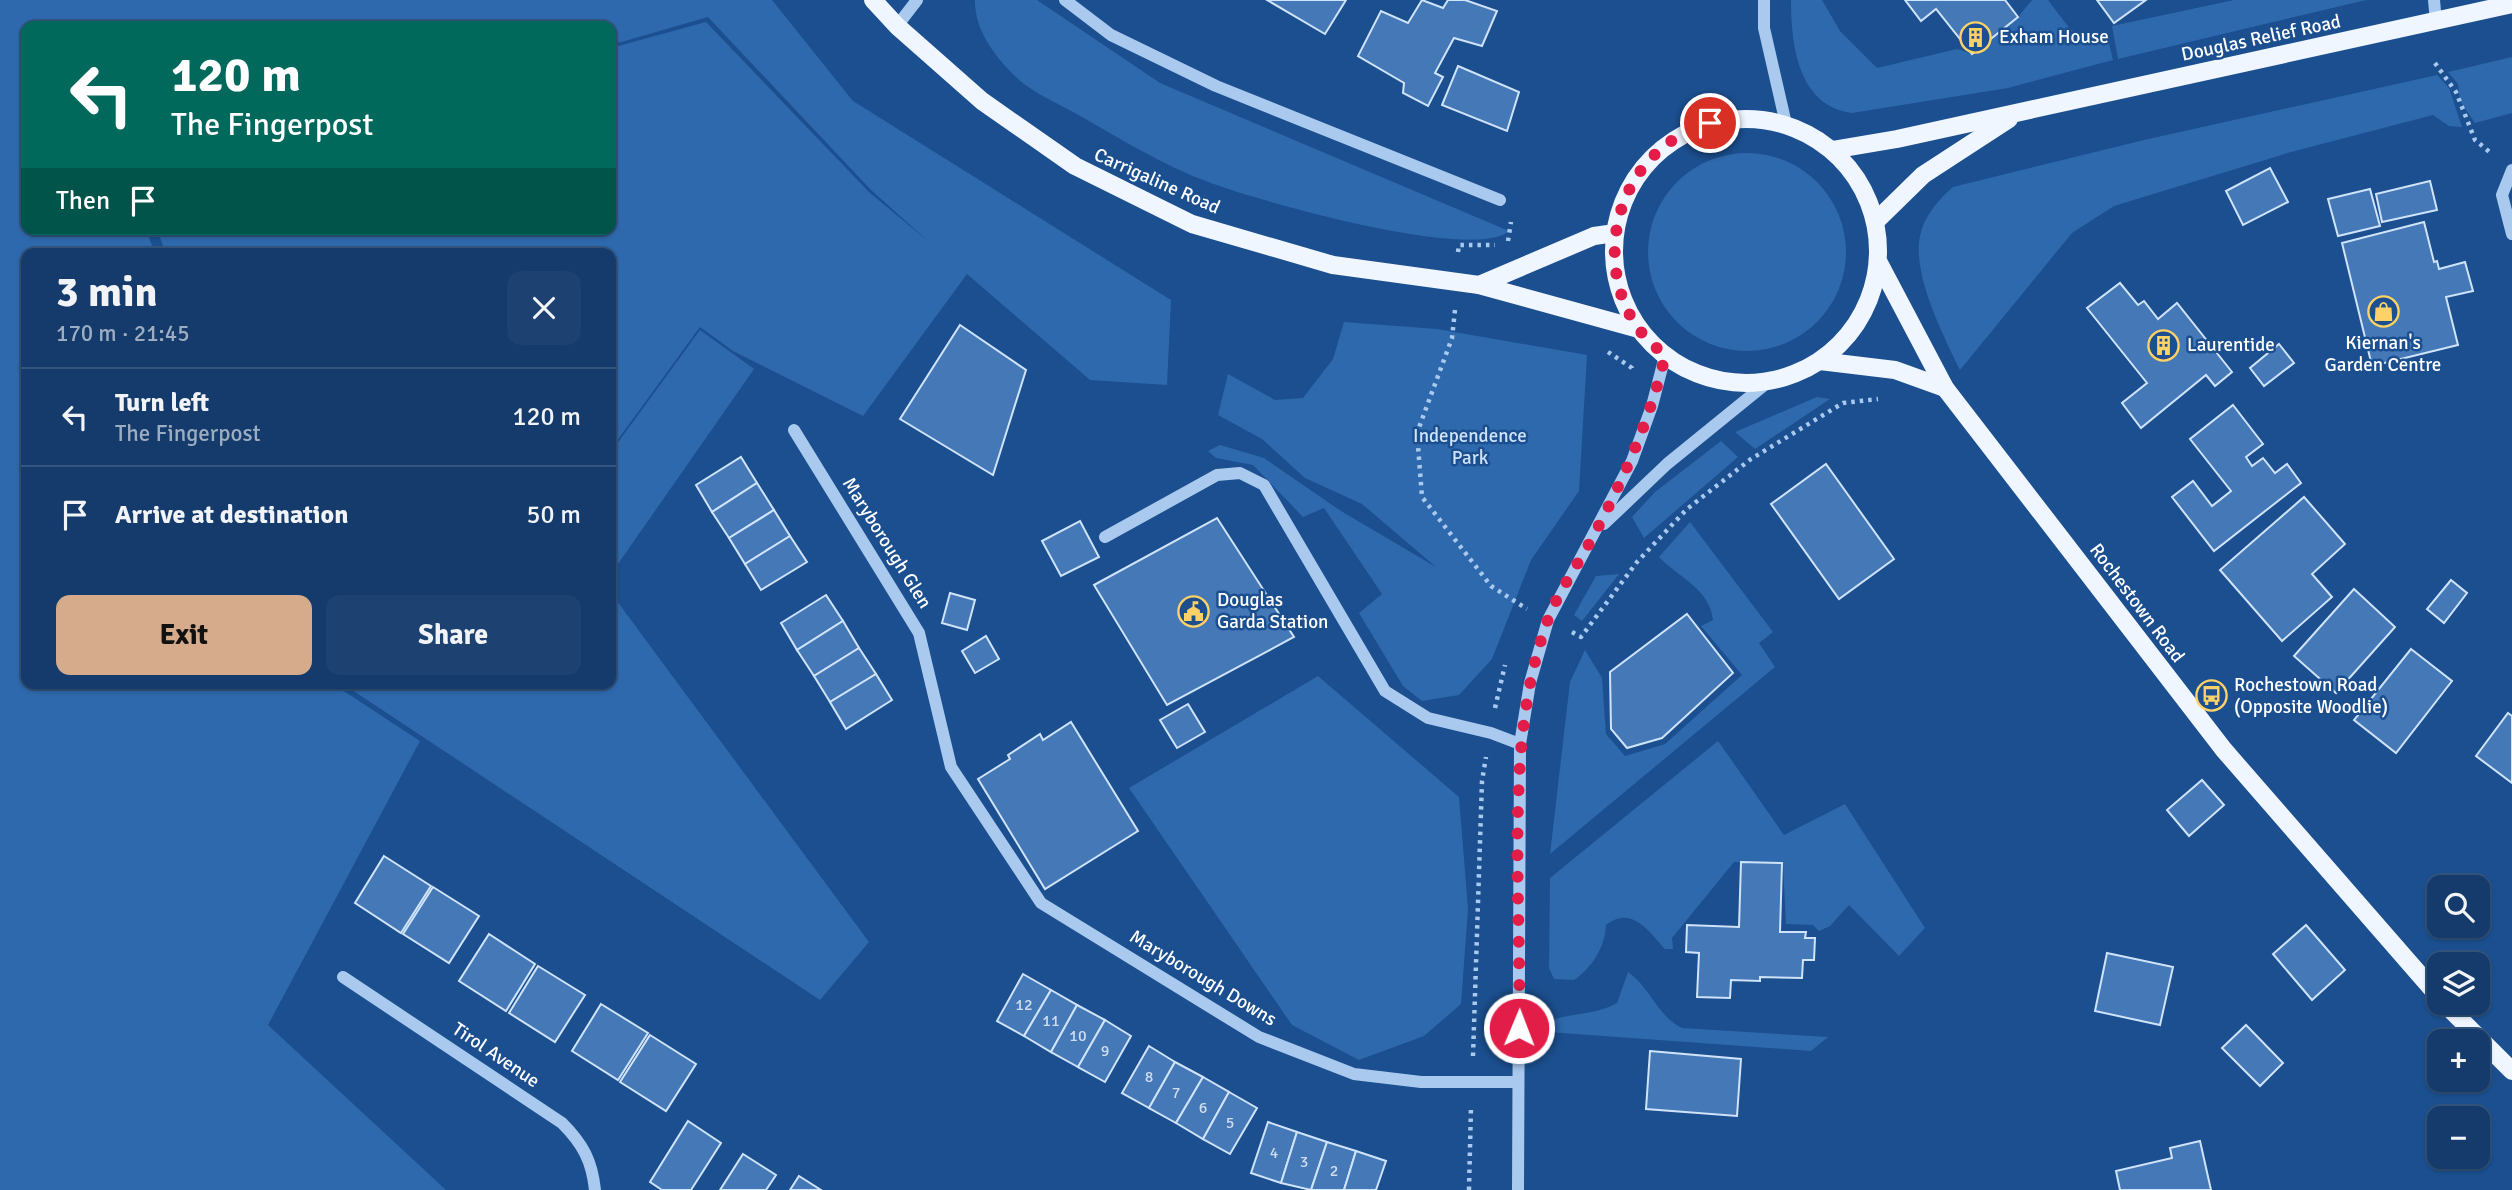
<!DOCTYPE html>
<html lang="en">
<head>
<meta charset="utf-8">
<style>
	body { margin:0; font-family:Signika,sans-serif; background:#1d4271; color:#f1f3f6; height:100vh; display:flex; flex-direction:column; font-size:26px; white-space:nowrap }
	* { box-sizing:border-box; margin:0 }
	p { font-size:23px; color:#9dadc1 }
	.icon { flex:none; width:38px; height:38px; fill:none; stroke:currentColor; stroke-width:2; stroke-linecap:round; stroke-linejoin:round }
	.map { position:relative; flex:1; overflow:hidden }
	.panel { position:absolute; left:21px; top:248px; width:595px; height:441px; display:flex; flex-direction:column; background:#143b6b; border-radius:14px; box-shadow:0 2px 5px #0004,0 0 0 2px #33557e }
	.panel>* { flex:none }
	.top-card { position:absolute; left:21px; top:21px; width:595px; height:214px; border-radius:14px; box-shadow:0 2px 5px #0004,0 0 0 2px #33557e; background:#00695c; color:#fff; overflow:hidden }
	.controls { position:absolute; left:2427px; top:875px; display:grid; gap:14px }
	.controls a { display:grid; place-items:center; width:63px; height:63px; border-radius:14px; background:#143b6b; box-shadow:0 2px 5px #0004,0 0 0 2px #33557e; font-size:35px }
	.pin { position:absolute; display:grid; place-items:center; width:60px; height:60px; color:#fff; margin:-30px; border:4px solid #fff; border-radius:50%; box-shadow:0 2px 7px #0007 }
	.me { position:absolute; width:77px; margin:-38px; rotate:1deg; stroke-linejoin:round; filter:drop-shadow(0 0 5px #0008) }
	.turn { display:flex; align-items:center; gap:24px; height:147px; padding:0 35px; font-size:32px }
	.turn .icon { width:91px; height:91px; stroke-width:2.5 }
	.turn b { display:block; font-size:49px; line-height:60px }
	.then { display:flex; align-items:center; height:66px; padding:0 35px; background:#0003; gap:14px; font-size:26px }
	.round { display:grid; place-items:center; flex:none; width:74px; height:74px; border-radius:14px; background:#1d4271 }
	.summary { display:flex; align-items:center; justify-content:space-between; height:119px; padding:0 35px }
	h1 { font-size:42px; font-weight:800; line-height:52px }
	.action { display:flex; gap:14px; margin-top:auto; padding:14px 35px }
	.action a { flex:1; height:80px; border-radius:14px; background:#d6ab8b; color:#111; font-size:28px; font-weight:800; line-height:80px; text-align:center }
	.action a+a { background:#1d4271; color:#f1f3f6 }
	ul { padding:0; list-style:none }
	li { display:flex; align-items:center; gap:21px; height:98px; padding:0 35px; border-top:2px solid #33557e }
	li div { flex:1 }
	li b { display:block; font-size:26px }
	li em { font-style:normal }
	.map>svg:first-child { display:block }
	.green { fill:#2e69ad }
	.building { fill:#4478b7; stroke:#cfe3fa; stroke-width:2 }
	.lines { fill:none; stroke-linecap:round; stroke-linejoin:round }
	.path { stroke:#a9c9ee; stroke-width:4.5; stroke-dasharray:3.5 5; stroke-linecap:butt }
	.minor { stroke:#a9c9ee; stroke-width:12 }
	.major { stroke:#f0f6ff; stroke-width:18 }
	.route { stroke:#e11d48; stroke-width:12; stroke-dasharray:0 21.6 }
	.labels { text-anchor:middle; dominant-baseline:central; stroke-width:5; stroke-linejoin:round; paint-order:stroke }
	.number-label { font-size:16px; fill:#d0dded }
	.poi-label { font-size:19px; fill:#fff; stroke:#1b4f8f; text-anchor:start }
	.street-label { font-size:19px; fill:#fff; stroke:#1b4f8f }
	.park-label { font-size:19px; fill:#cfe3fa; stroke:#1b4f8f }
</style>
</head>
<body>
<div class="map">
<svg width="2512" height="1190" viewBox="0 0 2512 1190">
	<rect width="100%" height="100%" fill="#1b4f8f"/>
	<g class="green">
		<path d="M0,0H772L853,101L1171,300L1167,385L1090,380L967,274L863,416L733,351L700,327L611,449V254H166L157,229H611V48L706,22L869,192L929,242L871,190L708,17L611,45V26H26V229H146L155,254H26V684H333L420,741L268,1025L446,1190H0Z"/>
		<path d="M975,0H1037L1160,83L1509,231C1474,262 1259,201 1211,183C1164,166 1119,138 1075,113C1058,104 1039,95 1024,84C1000,64 974,32 975,0Z"/>
		<path d="M1791,0H1822L1840,31L1877,68L1957,49L1972,54L2018,17L2032,0H2048L2070,29L2088,38L2107,34L2113,60L2008,88L1852,113C1798,106 1791,45 1791,0Z"/>
		<path d="M2234,0H2366L2118,59L2112,26Z"/>
		<path d="M2512,57V113L2475,123L2460,101L2458,84L2448,72Z"/>
		<path d="M2437,75L2449,88L2462,127L2449,126L2433,115L2291,152L2114,206L2072,233L1960,370C1943,335 1912,274 1920,236C1924,216 1938,200 1953,187L2144,140Z"/>
		<circle cx="1747" cy="252" r="99"/>
		<path d="M1344,322L1437,329L1587,355L1579,491L1531,560L1492,659L1459,695L1422,701L1403,686L1359,613L1382,594L1324,508L1303,517L1253,465L1216,458L1208,451L1220,445L1264,458L1341,511L1436,567L1362,504L1305,478L1262,439L1218,415L1228,374L1275,400L1303,398L1333,359Z"/>
		<path d="M700,330L754,369L611,574V452Z"/>
		<path d="M1817,397L1830,399L1755,449L1735,432Z"/>
		<path d="M1721,441L1738,457L1644,538L1632,517L1655,492Z"/>
		<path d="M1690,522L1773,632L1759,643L1775,667L1550,854L1570,682L1585,650L1602,678L1606,734L1625,756L1665,744L1742,675L1701,626L1713,620C1710,589 1678,577 1659,557Z"/>
		<path d="M1619,574L1582,621L1574,615L1596,576Z"/>
		<path d="M611,593L869,942L820,1000L343,684H611Z"/>
		<path d="M1318,676L1459,797L1468,909L1461,1004L1424,1036L1359,1060L1292,1025L1129,788Z"/>
		<path d="M1718,741L1784,835L1845,804L1925,928L1899,956L1849,905L1830,926L1819,931L1813,925L1786,924L1783,864L1734,862L1672,938L1673,949H1665C1648,930 1631,905 1606,925C1605,947 1592,968 1574,980L1554,979L1549,968L1550,878Z"/>
		<path d="M1628,972C1651,988 1657,1016 1682,1028L1828,1037L1811,1051L1548,1032L1555,1019C1576,1013 1598,1014 1617,1003Z"/>
	</g>
	<g class="building">
		<path d="M1267,0H1346L1325,34Z"/>
		<path d="M1422,0L1443,8L1448,0H1465L1497,11L1482,46L1454,38L1435,73L1443,77L1428,106L1403,93L1404,83L1358,56L1381,11L1408,23Z"/>
		<path d="M1905,0H2005L2018,17L1972,54L1936,9L1921,21Z"/>
		<path d="M2097,0H2146L2114,23Z"/>
		<path d="M1458,66L1519,92L1507,131L1442,105Z"/>
		<path d="M2270,168L2288,202L2243,225L2226,191Z"/>
		<path d="M2430,181L2437,210L2382,222L2376,194Z"/>
		<path d="M2370,189L2380,226L2338,236L2328,199Z"/>
		<path d="M2424,222L2434,262L2437,261L2439,269L2465,262L2473,291L2446,297L2458,345L2372,366L2342,243Z"/>
		<path d="M2120,283L2138,305L2144,301L2158,319L2177,303L2232,372L2215,386L2206,375L2141,428L2122,403L2147,383L2087,308Z"/>
		<path d="M960,325L1026,370L993,475L900,419Z"/>
		<path d="M2279,344L2294,363L2264,386L2250,368Z"/>
		<path d="M2233,405L2263,444L2246,457L2252,466L2263,458L2275,473L2287,464L2301,483L2214,551L2172,497L2193,481L2212,506L2231,491L2190,439Z"/>
		<path d="M741,457L757,483L712,512L696,485Z"/>
		<path d="M1826,464L1894,559L1839,599L1771,504Z"/>
		<path d="M757,483L774,510L729,538L712,512Z"/>
		<path d="M2304,497L2345,544L2312,574L2332,597L2282,641L2220,570Z"/>
		<path d="M774,510L790,536L745,564L729,538Z"/>
		<path d="M1217,518L1294,637L1167,705L1094,585Z"/>
		<path d="M1080,521L1099,557L1061,576L1042,541Z"/>
		<path d="M790,536L807,562L761,590L745,564Z"/>
		<path d="M2451,580L2467,593L2444,623L2427,609Z"/>
		<path d="M2354,589L2395,627L2336,693L2294,656Z"/>
		<path d="M950,593L975,600L967,630L942,623Z"/>
		<path d="M826,595L843,621L797,650L781,623Z"/>
		<path d="M1687,614L1733,673L1662,738L1627,748L1611,729L1610,672Z"/>
		<path d="M843,621L859,648L814,676L797,650Z"/>
		<path d="M986,636L999,659L975,673L962,651Z"/>
		<path d="M859,648L876,674L830,702L814,676Z"/>
		<path d="M2411,649L2452,681L2396,753L2354,720Z"/>
		<path d="M876,674L892,700L846,729L830,702Z"/>
		<path d="M1188,704L1205,732L1177,748L1160,720Z"/>
		<path d="M2508,713L2512,716V783L2476,756Z"/>
		<path d="M1071,722L1138,831L1045,889L978,779L1010,759L1008,755L1040,734L1043,740Z"/>
		<path d="M2202,780L2224,805L2189,836L2167,810Z"/>
		<path d="M384,856L431,886L401,933L355,903Z"/>
		<path d="M1741,862L1782,863L1780,932H1806L1805,938H1815L1814,960H1803L1802,978L1760,977V981L1731,980L1730,998L1697,997L1699,953L1686,952L1687,925L1739,927Z"/>
		<path d="M433,887L479,916L449,963L403,934Z"/>
		<path d="M2306,925L2345,970L2312,1000L2273,954Z"/>
		<path d="M489,934L535,964L506,1011L459,981Z"/>
		<path d="M2107,953L2173,967L2160,1025L2095,1011Z"/>
		<path d="M538,966L585,995L555,1042L509,1013Z"/>
		<path d="M1023,974L1051,990L1024,1036L997,1021Z"/>
		<path d="M1051,990L1077,1005L1051,1052L1024,1036Z"/>
		<path d="M601,1004L648,1033L618,1080L572,1051Z"/>
		<path d="M1077,1005L1105,1020L1078,1067L1051,1052Z"/>
		<path d="M1105,1020L1131,1036L1105,1082L1078,1067Z"/>
		<path d="M2246,1025L2283,1063L2260,1086L2222,1048Z"/>
		<path d="M650,1035L696,1064L666,1111L620,1082Z"/>
		<path d="M1149,1046L1175,1062L1149,1108L1122,1093Z"/>
		<path d="M1650,1051L1741,1059L1737,1116L1646,1109Z"/>
		<path d="M1175,1062L1203,1077L1176,1123L1149,1108Z"/>
		<path d="M1203,1077L1229,1092L1203,1139L1176,1123Z"/>
		<path d="M1229,1092L1257,1108L1230,1154L1203,1139Z"/>
		<path d="M688,1121L721,1143L691,1190H662L650,1182Z"/>
		<path d="M1268,1122L1297,1132L1281,1183L1251,1173Z"/>
		<path d="M1297,1132L1327,1142L1311,1190L1281,1183Z"/>
		<path d="M2200,1141L2211,1190H2120L2116,1171L2172,1158L2170,1148Z"/>
		<path d="M1327,1142L1356,1151L1344,1190H1311Z"/>
		<path d="M1356,1151L1386,1161L1376,1190H1344Z"/>
		<path d="M743,1154L776,1175L766,1190H720Z"/>
		<path d="M799,1176L821,1190H790Z"/>
	</g>
	<g class="lines">
		<g class="path">
			<path d="M2435,63L2456,92L2475,140L2492,154"/>
			<path d="M1508,241L1511,222"/>
			<path d="M1458,252L1459,245H1495"/>
			<path d="M1455,310L1452,338L1417,433L1422,497L1491,586L1527,609"/>
			<path d="M1608,352L1632,368L1633,372"/>
			<path d="M1572,632L1581,637L1637,562L1687,509L1751,459L1843,403L1878,399"/>
			<path d="M1495,708L1505,665"/>
			<path d="M1473,1056L1482,781L1486,757"/>
			<path d="M1469,1190L1471,1107"/>
		</g>
		<g class="minor">
			<path d="M1065,0L1111,35L1216,86L1500,200"/>
			<path d="M1764,0V28L1786,124"/>
			<path d="M2434,0L2436,22"/>
			<path d="M897,26L917,0"/>
			<path d="M2512,170L2502,195L2512,234"/>
			<path d="M794,430L919,633L951,767L1041,903L1259,1037L1354,1074L1421,1082H1518"/>
			<path d="M1604,524L1667,464L1768,382"/>
			<path d="M1105,537L1217,475L1240,473L1264,485L1385,691L1428,718L1491,733L1520,744"/>
			<path d="M343,977L562,1123C583,1144 592,1161 595,1190"/>
			<path d="M1518,1190L1520,744L1530,683L1548,620L1632,461L1652,406L1665,356"/>
		</g>
		<g class="major">
			<path d="M873,0L897,26L982,101L1075,166L1192,224L1333,265L1479,285L1639,329"/>
			<circle cx="1746" cy="251" r="132"/>
			<path d="M1832,150L1897,139L2512,4"/>
			<path d="M1876,221L1923,175L2009,119"/>
			<path d="M1879,263L1945,388L2224,750L2440,998"/>
			<path d="M1479,285L1594,236L1615,233"/>
			<path d="M1820,361L1895,370L1945,388"/>
			<path d="M2444,1003L2512,1071"/>
		</g>
	</g>
	<g class="lines">
		<path class="route" d="M1519,1028C1522,899 1503,743 1547,622C1558,591 1580,562 1595,533C1625,476 1650,419 1665,356C1656,347 1645,338 1638,328C1596,269 1612,177 1676,138C1686,132 1699,128 1710,123"/>
	</g>
	<defs>
		<symbol id="building-ring" viewBox="-11 -11 22 22"><circle r="9.5" fill="#1b4f8f" stroke="#ffd166" stroke-width="1.5"/><path d="M-4-6H4V6H1V3H-1V6H-4ZM-2.5-4.3h1.7v1.8h-1.7ZM.8-4.3h1.7v1.8H.8ZM-2.5-1h1.7V.8h-1.7ZM.8-1h1.7V.8H.8Z" fill="#ffd166"/></symbol>
		<symbol id="shop-ring" viewBox="-11 -11 22 22"><circle r="9.5" fill="#1b4f8f" stroke="#ffd166" stroke-width="1.5"/><path d="M-5-2.5h2.3a2.7 3.5 0 0 1 5.4 0H5L5.5 6h-11ZM-1.5-2.5h3a1.5 2.3 0 0 0-3 0Z" fill="#ffd166"/></symbol>
		<symbol id="civic-ring" viewBox="-11 -11 22 22"><circle r="9.5" fill="#1b4f8f" stroke="#ffd166" stroke-width="1.5"/><path d="M-.6-6.5H3V-4.5H.6V-3L4-1V1h2V6H-6V1h2V-1L-.6-3ZM-1.2 2.5V6h2.4V2.5Z" fill="#ffd166"/></symbol>
		<symbol id="bus-ring" viewBox="-11 -11 22 22"><circle r="9.5" fill="#1b4f8f" stroke="#ffd166" stroke-width="1.5"/><path d="M-5-6H5V4H4V6H2V4H-2V6H-4V4H-5ZM-3.5-4V0h7V-4ZM-3.5 1.2v1.5H-2V1.2ZM2 1.2v1.5H3.5V1.2Z" fill="#ffd166"/></symbol>
	</defs>
	<g fill-rule="evenodd">
		<use href="#building-ring" x="1958" y="20" width="35" height="35"/>
		<use href="#shop-ring" x="2366" y="294" width="35" height="35"/>
		<use href="#building-ring" x="2146" y="328" width="35" height="35"/>
		<use href="#civic-ring" x="1176" y="594" width="35" height="35"/>
		<use href="#bus-ring" x="2194" y="678" width="35" height="35"/>
	</g>
	<g class="labels">
		<g class="number-label">
			<text x="1024" y="1005">12</text>
			<text x="1051" y="1021">11</text>
			<text x="1078" y="1036">10</text>
			<text x="1105" y="1051">9</text>
			<text x="1149" y="1077">8</text>
			<text x="1176" y="1093">7</text>
			<text x="1203" y="1108">6</text>
			<text x="1230" y="1123">5</text>
			<text x="1274" y="1153">4</text>
			<text x="1304" y="1162">3</text>
			<text x="1334" y="1171">2</text>
		</g>
		<g class="poi-label">
			<text x="1999" y="37">Exham House</text>
			<text x="2383" y="343" text-anchor="middle">Kiernan's<tspan x="2383" dy="22">Garden Centre</tspan></text>
			<text x="2187" y="345">Laurentide</text>
			<text x="1217" y="600">Douglas<tspan x="1217" dy="22">Garda Station</tspan></text>
			<text x="2234" y="685">Rochestown Road<tspan x="2234" dy="22">(Opposite Woodlie)</tspan></text>
		</g>
		<g class="street-label">
			<text transform="translate(2261 38) rotate(-12)">Douglas Relief Road</text>
			<text transform="translate(1157 181) rotate(24)">Carrigaline Road</text>
			<text transform="translate(887 543) rotate(58)">Maryborough Glen</text>
			<text transform="translate(2137 603) rotate(53)">Rochestown Road</text>
			<text transform="translate(1203 978) rotate(31)">Maryborough Downs</text>
			<text transform="translate(496 1055) rotate(34)">Tirol Avenue</text>
		</g>
		<g class="park-label">
			<text x="1470" y="436">Independence<tspan x="1470" dy="22">Park</tspan></text>
		</g>
	</g>
</svg>
<div class="controls">
<a><svg class="icon" aria-label="search" viewBox="0 0 24 24"><circle cx="10" cy="10" r="6"/><path d="M15 15l6 6"/></svg></a>
<a><svg class="icon" aria-label="layers" viewBox="0 0 24 24"><path d="M12 4l9 5-9 5-9-5zM3 14l9 5 9-5"/></svg></a>
<a>+</a>
<a>−</a>
</div>
<div class="pin" style="left:1710px;top:123px;background:#d93025"><svg class="icon" aria-label="arrive" viewBox="0 0 24 24"><path d="M6 21V4h12l-3 4 3 4H6"/></svg></div>
<svg class="me" style="left:1519px;top:1028px" viewBox="-20 -20 40 40"><circle r="17" fill="#e11d48" stroke="#fff" stroke-width="3"/><path d="M0-11L8 9 0 5-8 9z" fill="#fff"/></svg>
<div class="top-card">
<div class="turn"><svg class="icon" aria-label="left" viewBox="0 0 24 24"><path d="M17 20v-9H6M10 6l-5 5 5 5"/></svg><div><b>120 m</b>The Fingerpost</div></div>
<div class="then">Then<svg class="icon" aria-label="arrive" viewBox="0 0 24 24"><path d="M6 21V4h12l-3 4 3 4H6"/></svg></div>
</div>
<section class="panel">
<div class="summary"><div><h1>3 min</h1><p>170 m · 21:45</p></div><a class="round"><svg class="icon" aria-label="close" viewBox="0 0 24 24"><path d="M6 6l12 12M18 6L6 18"/></svg></a></div>
<ul>
<li><svg class="icon" aria-label="left" viewBox="0 0 24 24"><path d="M17 20v-9H6M10 6l-5 5 5 5"/></svg><div><b>Turn left</b><p>The Fingerpost</p></div><em>120 m</em></li>
<li><svg class="icon" aria-label="arrive" viewBox="0 0 24 24"><path d="M6 21V4h12l-3 4 3 4H6"/></svg><div><b>Arrive at destination</b></div><em>50 m</em></li>
</ul>
<div class="action"><a>Exit</a><a>Share</a></div>
</section>
</div>
</body>
</html>
